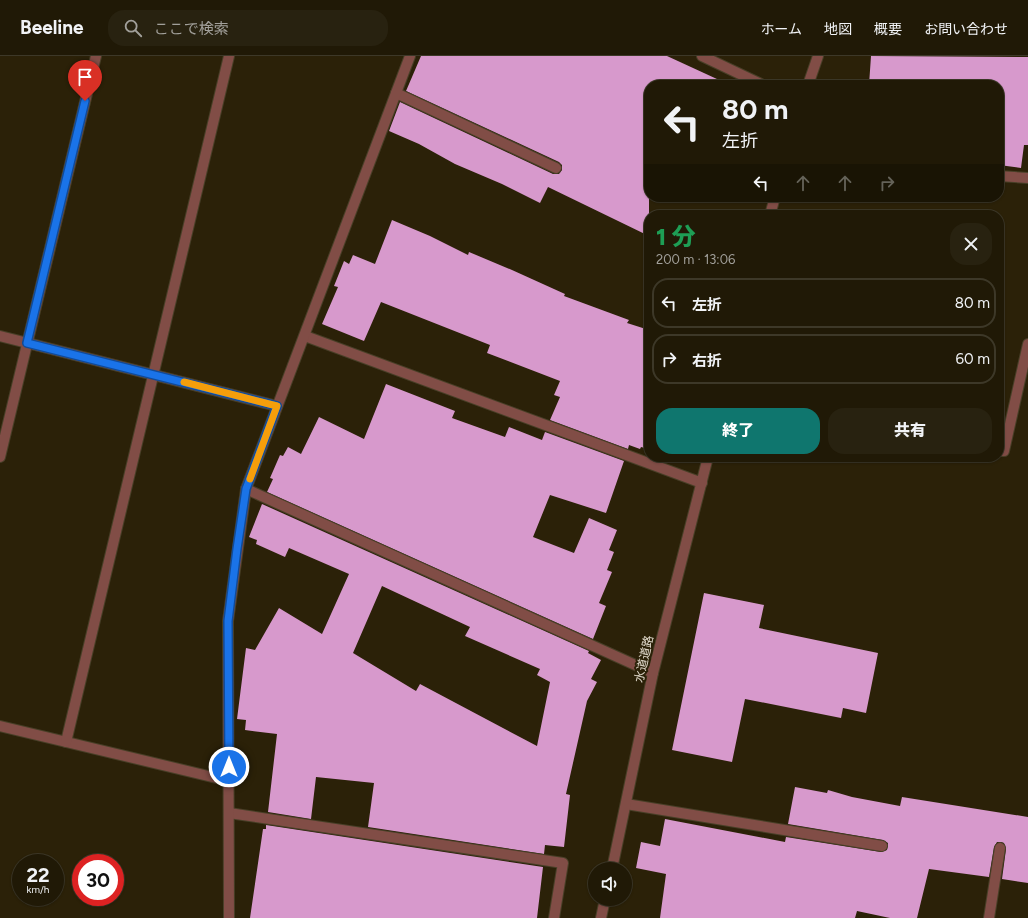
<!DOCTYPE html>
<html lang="ja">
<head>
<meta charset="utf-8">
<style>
	body { margin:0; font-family:Figtree,"Noto Sans JP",sans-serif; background:#282210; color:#f1f3f6; height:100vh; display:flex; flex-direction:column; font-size:15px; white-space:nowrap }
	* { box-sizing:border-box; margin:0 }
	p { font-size:13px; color:#a2a09b }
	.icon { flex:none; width:22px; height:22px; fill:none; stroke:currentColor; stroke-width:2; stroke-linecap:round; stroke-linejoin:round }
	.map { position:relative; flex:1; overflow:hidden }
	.drawer { position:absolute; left:644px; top:154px; width:360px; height:252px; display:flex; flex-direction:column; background:#201906; border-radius:16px; box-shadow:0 1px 3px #0004,0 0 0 1px #3d3828 }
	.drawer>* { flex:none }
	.top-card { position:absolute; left:644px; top:24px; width:360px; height:122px; border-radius:16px; box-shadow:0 1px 3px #0004,0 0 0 1px #3d3828; background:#201906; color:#f1f3f6; overflow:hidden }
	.controls { position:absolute; left:588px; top:806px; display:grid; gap:8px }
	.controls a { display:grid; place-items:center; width:44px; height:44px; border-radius:50%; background:#201906; box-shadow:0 1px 3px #0004,0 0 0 1px #3d3828; font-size:20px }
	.speed { position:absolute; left:12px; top:798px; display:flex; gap:8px; font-size:20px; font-weight:700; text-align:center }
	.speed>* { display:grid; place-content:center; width:52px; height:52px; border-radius:50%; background:#201906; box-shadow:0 1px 3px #0004,0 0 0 1px #3d3828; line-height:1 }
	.speed small { font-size:10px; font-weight:400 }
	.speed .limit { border:6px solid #d22; background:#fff; color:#111 }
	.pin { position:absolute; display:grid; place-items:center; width:34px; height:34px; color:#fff; margin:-41px -17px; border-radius:50% 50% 50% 0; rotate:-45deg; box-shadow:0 0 4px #0007 }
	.pin .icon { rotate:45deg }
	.me { position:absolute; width:44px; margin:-22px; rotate:0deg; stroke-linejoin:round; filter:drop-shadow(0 0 3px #0008) }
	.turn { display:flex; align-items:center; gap:14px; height:84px; padding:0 12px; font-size:18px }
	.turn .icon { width:52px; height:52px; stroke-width:2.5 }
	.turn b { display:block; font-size:28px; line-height:34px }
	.lanes { display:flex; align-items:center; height:38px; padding:0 12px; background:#0003; justify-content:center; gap:20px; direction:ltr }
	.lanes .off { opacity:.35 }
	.round { display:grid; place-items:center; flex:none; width:42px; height:42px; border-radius:16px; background:#282210 }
	.head { display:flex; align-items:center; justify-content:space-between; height:68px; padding:0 12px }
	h1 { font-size:24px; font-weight:800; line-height:30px; color:#1e9e55 }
	.action { display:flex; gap:8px; margin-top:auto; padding:8px 12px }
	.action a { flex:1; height:46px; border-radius:16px; background:#0f766e; color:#fff; font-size:16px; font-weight:800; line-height:46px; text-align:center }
	.action a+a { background:#282210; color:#f1f3f6 }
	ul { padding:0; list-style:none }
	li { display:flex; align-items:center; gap:12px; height:50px; margin:0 8px 6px; padding:0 4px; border:2px solid #3d3828; border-radius:16px }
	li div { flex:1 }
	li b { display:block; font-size:15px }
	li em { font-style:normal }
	header { display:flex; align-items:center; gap:24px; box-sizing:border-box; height:56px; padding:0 20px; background:#201906; border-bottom:1px solid #3d3828 }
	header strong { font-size:19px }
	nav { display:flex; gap:22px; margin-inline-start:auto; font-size:14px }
	.search { width:280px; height:36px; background:#282210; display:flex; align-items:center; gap:10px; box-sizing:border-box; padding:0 14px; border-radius:16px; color:#a2a09b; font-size:15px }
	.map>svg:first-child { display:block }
	.building { fill:#d799cc; fill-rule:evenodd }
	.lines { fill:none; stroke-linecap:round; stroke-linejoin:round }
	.service-casing { stroke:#483f27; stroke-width:12 }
	.minor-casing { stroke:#483f27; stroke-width:12 }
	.tertiary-casing { stroke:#483f27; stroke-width:12 }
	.service { stroke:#814d46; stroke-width:10 }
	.minor { stroke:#814d46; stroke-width:10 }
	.tertiary { stroke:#814d46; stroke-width:10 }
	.route-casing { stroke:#114b97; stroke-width:10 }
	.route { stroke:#1a73e8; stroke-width:7 }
	.slow { stroke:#f59e0b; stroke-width:7 }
	.labels { text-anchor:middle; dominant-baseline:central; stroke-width:4; stroke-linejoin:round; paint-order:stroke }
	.street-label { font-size:12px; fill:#e1dacc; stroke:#2b2108 }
</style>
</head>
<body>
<header>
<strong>Beeline</strong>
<div class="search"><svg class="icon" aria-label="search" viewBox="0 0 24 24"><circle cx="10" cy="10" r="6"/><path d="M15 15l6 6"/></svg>ここで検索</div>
<nav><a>ホーム</a><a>地図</a><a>概要</a><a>お問い合わせ</a></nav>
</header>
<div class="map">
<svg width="1028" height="862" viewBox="0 0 1028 862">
	<rect width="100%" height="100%" fill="#2b2108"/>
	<g class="building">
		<path d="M421,0H667L730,29H649V180L548,131L540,147L502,128L455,108L419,88L389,75L400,46L553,118H559L562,114V109L559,106L406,35Z"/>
		<path d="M871,0L1028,1V89H1024L1021,112L999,109V29H869Z"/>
		<path d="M392,164L430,180L468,199L469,196L512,214L565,238L564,240L629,264L627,267L649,274V393L641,391L640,393L629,389L628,393L550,364L560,341L554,339L560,325L487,297L490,289L381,246L364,285L322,268L338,231L334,230L344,205L349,208L353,199L375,208Z"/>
		<path d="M386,328L455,355L452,362L505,381L509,371L542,384L545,376L624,405L606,457L550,439L533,481L574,497L589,462L617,474L609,494L614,496L607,514L612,516L599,547L606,550L593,583L267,436L273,423L270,422L280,399L283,400L288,391L301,398L319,361L364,383Z"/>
		<path d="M262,448L589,595L588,597L601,604L591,623L597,626L587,645L566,738L570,739L564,791L545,789L544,798L368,771L374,727L316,721L311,763L268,756L277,678L245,674L246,664L237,663L246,592L255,594L279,552L322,578L349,518L289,492L285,501L256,488L257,484L249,481ZM382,530L470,571L465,580L540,613L537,619L550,626L537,690L420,628L416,635L353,597Z"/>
		<path d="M704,537L764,549L759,572L878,597L866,657L843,652L841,662L745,643L732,706L672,694Z"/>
		<path d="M795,731L827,737L828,734L852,741L900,750L902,741L1028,761V827L1002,823L1006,793L1004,787L1001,786H997L994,791L989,821L929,813L917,862H890L857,855L855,862H660L666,818L636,812L641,786L660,790L665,763L785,786L786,781L881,796L887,794L888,787L883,784L788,768Z"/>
		<path d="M266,769L543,811L537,862H250L263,773H266Z"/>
	</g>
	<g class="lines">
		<defs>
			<g id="service">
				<path d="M702,0L763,29"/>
				<path d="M396,37L556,112"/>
				<path d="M999,395H1004L1028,288"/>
				<path d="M246,433L653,617"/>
			</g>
			<g id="minor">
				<path d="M999,120L1028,122"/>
				<path d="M0,280L277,350"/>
				<path d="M305,280L702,427"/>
				<path d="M0,401L96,0"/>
				<path d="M0,670L229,725"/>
				<path d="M66,686L229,0"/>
				<path d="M626,748L882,790"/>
				<path d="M229,757L563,807L554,862"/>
				<path d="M229,862L228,565L246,433L410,0"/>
				<path d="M989,862L1000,792"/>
			</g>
			<g id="tertiary">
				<path d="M808,29L818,0"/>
				<path d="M770,159L775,141"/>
				<path d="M612,813L653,617L708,401"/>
				<path d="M601,862L605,843"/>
			</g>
		</defs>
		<use href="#service" class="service-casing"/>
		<use href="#minor" class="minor-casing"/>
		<use href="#tertiary" class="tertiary-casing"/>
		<use href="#service" class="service"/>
		<use href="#minor" class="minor"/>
		<use href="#tertiary" class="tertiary"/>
	</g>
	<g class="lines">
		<defs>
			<path id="route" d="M85,45L27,287L277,350L246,433L237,493L228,565L229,711"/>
		</defs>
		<use href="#route" class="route-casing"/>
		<use href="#route" class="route"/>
		<path class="slow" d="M184,326L277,350L250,423"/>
	</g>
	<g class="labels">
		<g class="street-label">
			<text transform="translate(644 603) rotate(-77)">水道道路</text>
		</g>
	</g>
</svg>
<div class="controls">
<a><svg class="icon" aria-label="sound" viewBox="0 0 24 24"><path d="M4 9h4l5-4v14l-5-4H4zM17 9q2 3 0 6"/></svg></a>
</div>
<div class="speed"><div>22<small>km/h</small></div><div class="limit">30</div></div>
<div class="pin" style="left:85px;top:45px;background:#d93025"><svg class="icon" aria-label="arrive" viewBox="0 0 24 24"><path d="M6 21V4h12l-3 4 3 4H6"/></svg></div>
<svg class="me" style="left:229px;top:711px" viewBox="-20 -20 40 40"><circle r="17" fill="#1a73e8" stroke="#fff" stroke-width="3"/><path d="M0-11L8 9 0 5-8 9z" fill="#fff"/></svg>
<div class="top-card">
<div class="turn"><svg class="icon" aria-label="left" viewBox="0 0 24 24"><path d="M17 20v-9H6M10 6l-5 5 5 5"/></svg><div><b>80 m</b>左折</div></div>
<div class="lanes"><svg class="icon" aria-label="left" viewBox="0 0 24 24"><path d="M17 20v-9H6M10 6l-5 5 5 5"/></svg><svg class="icon off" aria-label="ahead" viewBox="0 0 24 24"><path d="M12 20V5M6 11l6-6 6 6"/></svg><svg class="icon off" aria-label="ahead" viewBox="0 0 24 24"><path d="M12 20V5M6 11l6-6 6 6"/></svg><svg class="icon off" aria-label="right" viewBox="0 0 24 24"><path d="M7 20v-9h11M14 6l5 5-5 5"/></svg></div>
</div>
<section class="drawer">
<div class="head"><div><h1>1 分</h1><p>200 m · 13:06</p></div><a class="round"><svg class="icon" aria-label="close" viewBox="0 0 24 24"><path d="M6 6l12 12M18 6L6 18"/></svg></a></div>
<ul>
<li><svg class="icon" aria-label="left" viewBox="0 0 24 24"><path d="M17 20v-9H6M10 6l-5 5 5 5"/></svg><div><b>左折</b></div><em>80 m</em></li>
<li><svg class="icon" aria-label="right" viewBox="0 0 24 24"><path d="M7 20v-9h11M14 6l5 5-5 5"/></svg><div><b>右折</b></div><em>60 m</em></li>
</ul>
<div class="action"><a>終了</a><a>共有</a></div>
</section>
</div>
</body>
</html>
